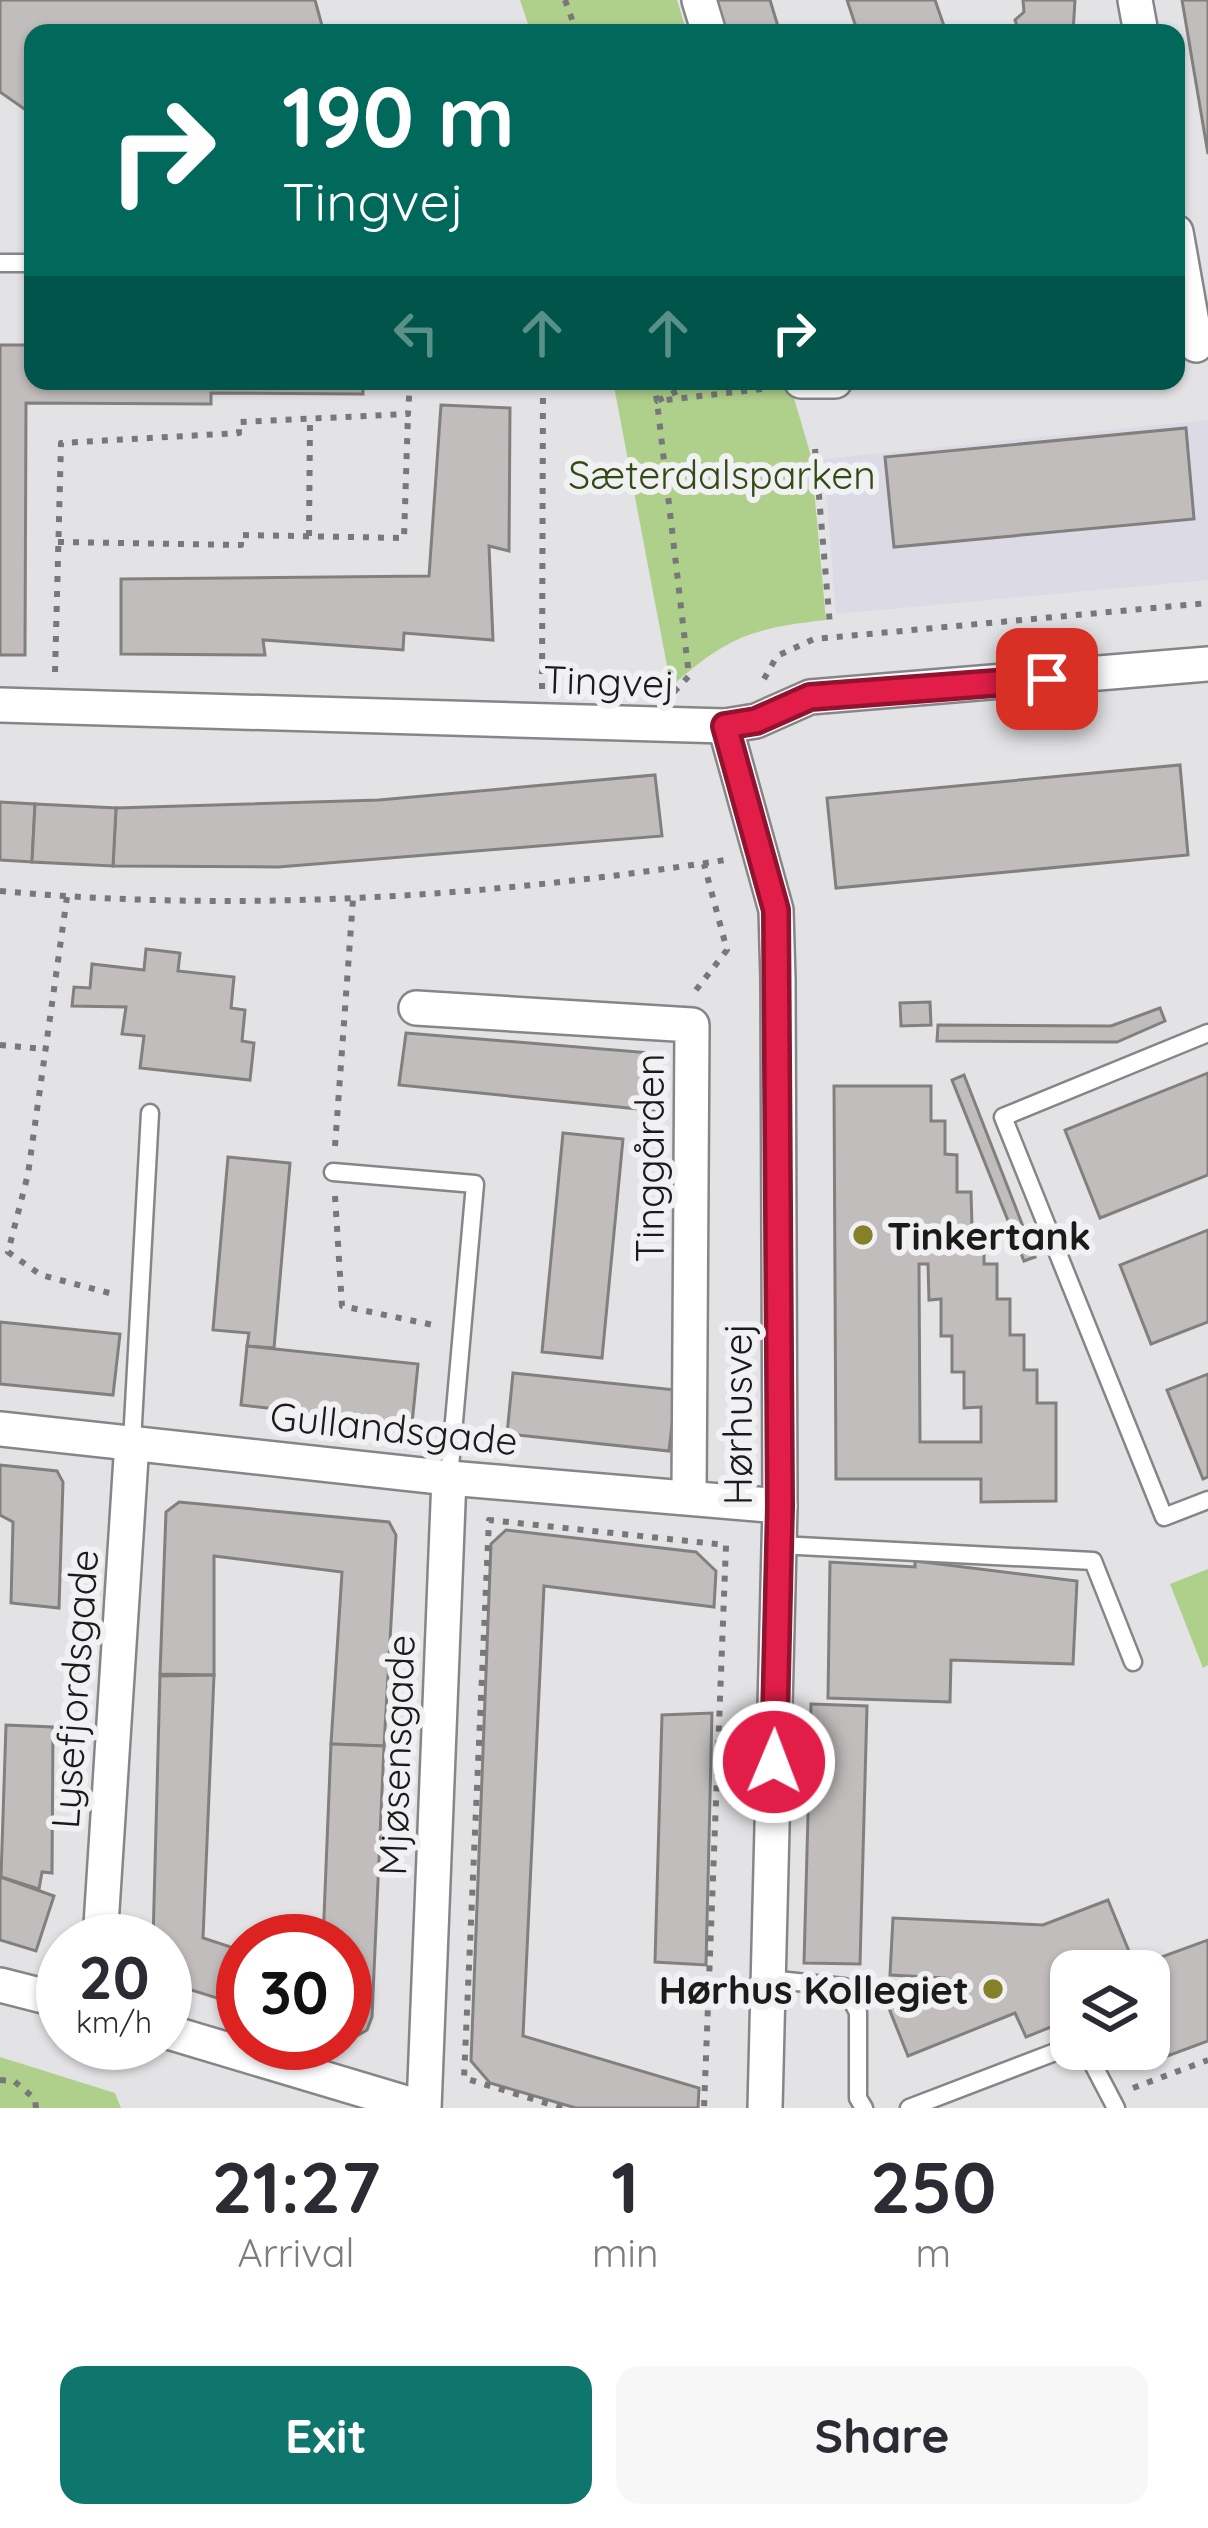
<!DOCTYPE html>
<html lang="en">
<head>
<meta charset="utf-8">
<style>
	body { margin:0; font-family:Quicksand,sans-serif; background:#f7f7f7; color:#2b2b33; height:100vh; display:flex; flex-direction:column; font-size:45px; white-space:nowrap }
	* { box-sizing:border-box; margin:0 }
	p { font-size:39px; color:#7c7c81 }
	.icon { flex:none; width:66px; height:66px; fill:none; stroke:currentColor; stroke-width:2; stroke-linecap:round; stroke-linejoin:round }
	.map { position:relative; height:2108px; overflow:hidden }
	.sheet { display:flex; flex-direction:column; background:#fff; flex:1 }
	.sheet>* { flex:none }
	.banner { position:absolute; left:24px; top:24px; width:1161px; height:366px; border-radius:24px; box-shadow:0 3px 9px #0004; background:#00695c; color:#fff; overflow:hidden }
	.buttons { position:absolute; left:1050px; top:1950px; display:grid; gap:24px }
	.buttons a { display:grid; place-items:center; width:120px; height:120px; border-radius:24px; background:#fff; box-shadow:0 3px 9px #0004; font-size:60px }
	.speed { position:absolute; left:36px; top:1914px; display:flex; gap:24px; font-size:60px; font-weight:700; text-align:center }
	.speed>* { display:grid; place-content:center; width:156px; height:156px; border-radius:50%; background:#fff; box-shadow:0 3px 9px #0004; line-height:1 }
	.speed small { font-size:30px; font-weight:400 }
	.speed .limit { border:18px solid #d22; background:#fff; color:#111 }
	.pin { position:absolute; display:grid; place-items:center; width:102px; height:102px; color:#fff; margin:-51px; border-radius:24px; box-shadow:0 6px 18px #0006 }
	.me { position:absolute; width:132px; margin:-66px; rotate:1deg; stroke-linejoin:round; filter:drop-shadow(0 0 9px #0008) }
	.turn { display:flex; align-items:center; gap:42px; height:252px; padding:0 60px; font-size:54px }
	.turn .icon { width:156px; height:156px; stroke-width:2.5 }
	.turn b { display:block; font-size:84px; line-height:102px }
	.lanes { display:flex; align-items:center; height:114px; padding:0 60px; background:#0003; justify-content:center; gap:60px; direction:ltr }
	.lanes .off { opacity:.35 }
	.eta { display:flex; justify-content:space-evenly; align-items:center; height:204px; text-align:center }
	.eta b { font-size:72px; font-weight:800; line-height:84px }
	.button { display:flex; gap:24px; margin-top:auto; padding:24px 60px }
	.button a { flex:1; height:138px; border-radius:24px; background:#0f766e; color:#fff; font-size:48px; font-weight:800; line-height:138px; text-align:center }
	.button a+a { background:#f7f7f7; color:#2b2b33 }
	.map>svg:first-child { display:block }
	.built { fill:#dbdae5 }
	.green { fill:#aed08b }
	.building { fill:#c0bdbc; stroke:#82807e; stroke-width:3; fill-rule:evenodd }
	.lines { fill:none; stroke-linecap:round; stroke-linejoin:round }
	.lane-casing { stroke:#868688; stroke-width:21 }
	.street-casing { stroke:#868688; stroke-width:38 }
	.path { stroke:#78787a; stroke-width:6; stroke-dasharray:6 9; stroke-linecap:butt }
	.lane { stroke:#fff; stroke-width:16 }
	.street { stroke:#fff; stroke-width:33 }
	.route-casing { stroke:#92132f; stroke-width:30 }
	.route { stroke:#e11d48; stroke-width:21 }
	.poi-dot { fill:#858129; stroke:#f1f0f3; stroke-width:4.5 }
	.labels { text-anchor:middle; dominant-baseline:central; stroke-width:12; stroke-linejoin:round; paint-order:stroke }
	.park-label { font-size:39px; fill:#324a13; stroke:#f1f0f3 }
	.street-label { font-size:39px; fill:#1b1b1c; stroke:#f1f0f3 }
	.poi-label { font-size:39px; font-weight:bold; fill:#1b1b1c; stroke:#f1f0f3; text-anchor:start }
</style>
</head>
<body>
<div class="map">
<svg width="1208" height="2108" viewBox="0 0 1208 2108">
	<rect width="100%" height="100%" fill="#e3e3e6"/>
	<path class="built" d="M1208,420V580L836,614L824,459Z"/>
	<g class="green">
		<path d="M520,0H677L687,33H531Z"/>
		<path d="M613,381H789L811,456L826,620C754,628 727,636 671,687Z"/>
		<path d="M1208,1569V1665L1203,1668L1170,1584Z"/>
		<path d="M0,2057L115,2093L121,2108H0Z"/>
	</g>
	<g class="building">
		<path d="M0,0H315L324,33H33V115L0,92Z"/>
		<path d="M710,0H770L780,33H719Z"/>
		<path d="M847,0H935L944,26L858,33Z"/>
		<path d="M1023,0H1075L1073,33H1019L1015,20L1024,12Z"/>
		<path d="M1182,0H1208V154Z"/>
		<path d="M0,345H33V381H363V394L211,393V404L26,403L25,655H0Z"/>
		<path d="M441,405L510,408L509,551L489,546L493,640L404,633L403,650L263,640L265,655L121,654V579L429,576Z"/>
		<path d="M1186,428L1194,519L894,547L885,457Z"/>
		<path d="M1180,765L1188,855L836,888L827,798Z"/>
		<path d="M655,775L662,836L278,867L113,866L116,808L379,800Z"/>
		<path d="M0,802L35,804L32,862L0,860Z"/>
		<path d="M35,804L116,808L113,866L32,862Z"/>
		<path d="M146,949L180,953L178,971L234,977L231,1008L245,1010L242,1041L254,1043L250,1080L140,1068L144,1036L122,1034L126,1007L72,1006L74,987L90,988L92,964L144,970Z"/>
		<path d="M930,1002L931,1025L901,1026L900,1003Z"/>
		<path d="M1160,1008L1165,1021L1117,1042L937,1041L938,1025L1111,1026Z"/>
		<path d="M406,1033L664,1054L659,1111L399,1085Z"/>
		<path d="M1208,1073V1175L1100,1218L1065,1130Z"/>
		<path d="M964,1075L1035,1257L1024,1261L952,1080Z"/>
		<path d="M834,1086H931V1121H945V1154L957,1155V1192H971L972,1227H984V1264H997V1299H1010V1335H1024V1370H1037V1403H1056V1501L981,1502V1479H836ZM919,1264H928L929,1300L941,1299V1336H952V1372H964V1408L981,1407V1442H920Z"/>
		<path d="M563,1133L623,1139L602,1358L542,1352Z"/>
		<path d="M228,1157L290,1163L274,1348L247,1346L249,1333L213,1330Z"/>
		<path d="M1208,1230V1322L1151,1344L1120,1265Z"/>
		<path d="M0,1322L120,1334L113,1395L0,1384Z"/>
		<path d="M247,1346L418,1364L412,1424L241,1405Z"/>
		<path d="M513,1373L676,1390L669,1451L507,1434Z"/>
		<path d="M1208,1374V1477L1203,1479L1167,1390Z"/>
		<path d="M0,1465L57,1471L63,1482L59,1608L11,1603L13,1522L0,1515Z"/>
		<path d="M179,1502L389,1522L396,1535L384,1746L331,1744L342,1572L214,1556V1675L160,1674L166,1512Z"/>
		<path d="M506,1530L696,1552L716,1571L714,1607L544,1586L523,2036L699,2088L698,2108H576L490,2083L471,2061L491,1544Z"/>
		<path d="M915,1561L1077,1581L1073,1664L951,1660L950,1702L828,1698L830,1562L915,1567Z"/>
		<path d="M214,1675L203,1938L243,1951V2006L165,1982V1941H153L160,1676Z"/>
		<path d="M811,1704L867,1706L860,1964L804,1963Z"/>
		<path d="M712,1713L706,1965L655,1962L662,1715Z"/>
		<path d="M6,1725L53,1727L52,1873L42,1872L39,1889L1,1877Z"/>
		<path d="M331,1744L384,1746L372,2017L367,2030L355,2037L345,2035V1941H323Z"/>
		<path d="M0,1877L54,1896L36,1951L0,1940Z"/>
		<path d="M1108,1900L1135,1966L1071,1971V2019L1026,2037L1015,2013L908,2056L886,2001L945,1978L890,1975L893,1918L1043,1925Z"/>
		<path d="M1208,1940V2041L1135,2068L1127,2049H1149V1971H1123Z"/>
	</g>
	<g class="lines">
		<defs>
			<g id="lane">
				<path d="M0,263H33"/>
				<path d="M1208,1033L1003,1117L1164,1517L1208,1500"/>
				<path d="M333,1172L475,1184L449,1478"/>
				<path d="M132,1442L150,1113"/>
				<path d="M779,1545L1093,1561L1133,1662"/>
				<path d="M769,1979L844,1987L858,2012V2098L864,2108"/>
				<path d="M1085,2049L1116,2108"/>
				<path d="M909,2108L1071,2046"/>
			</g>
			<g id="street">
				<path d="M699,0L709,33"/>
				<path d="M1135,0L1141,33"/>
				<path d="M1176,232L1196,345"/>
				<path d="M801,381H835"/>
				<path d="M0,705L725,726L756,721L810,697L1208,664"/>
				<path d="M725,726L776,910L778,980L780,1506L765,2108"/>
				<path d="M416,1008L692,1025L689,1496"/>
				<path d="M0,1429L449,1478L780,1506"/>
				<path d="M100,1941L132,1442"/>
				<path d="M0,1985L63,2001"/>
				<path d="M165,2031L423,2108"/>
				<path d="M424,2108L449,1478"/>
			</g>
		</defs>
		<use href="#lane" class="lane-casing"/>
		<use href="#street" class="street-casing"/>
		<g class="path">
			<path d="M565,0L577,33"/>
			<path d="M653,381L657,401L771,388"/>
			<path d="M815,449L830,625"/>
			<path d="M309,536L310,420"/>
			<path d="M58,542L241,545V535L404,538L408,414"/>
			<path d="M55,672L61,443L239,433V422L408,414L410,381"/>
			<path d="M764,679L777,656L814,639L1208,603"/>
			<path d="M542,689L543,381"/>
			<path d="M674,692L689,676L657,401L698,381"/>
			<path d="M0,891C241,913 492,897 731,859"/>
			<path d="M67,897L28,1174L8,1252L41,1275L113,1294"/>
			<path d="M696,990L727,950L704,864"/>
			<path d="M0,1045L44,1049"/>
			<path d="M335,1146L353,899"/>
			<path d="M335,1196L342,1306L438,1326"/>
			<path d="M0,2080L14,2081L35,2099L36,2108"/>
			<path d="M1133,2088L1208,2060"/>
			<path d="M562,2108L464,2078L489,1520L726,1545L704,2108"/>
		</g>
		<use href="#lane" class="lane"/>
		<use href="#street" class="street"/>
	</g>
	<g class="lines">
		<defs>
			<path id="route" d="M774,1762L780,1506L776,910L725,726L756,721L810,697L1047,679"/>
		</defs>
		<use href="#route" class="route-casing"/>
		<use href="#route" class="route"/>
	</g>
	<g class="poi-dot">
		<circle cx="863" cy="1235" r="12"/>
		<circle cx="993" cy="1989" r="12"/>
	</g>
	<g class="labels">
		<g class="park-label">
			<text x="722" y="474">Sæterdalsparken</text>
		</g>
		<g class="street-label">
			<text transform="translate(609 681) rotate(2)">Tingvej</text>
			<text transform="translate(649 1158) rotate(-90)">Tinggården</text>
			<text transform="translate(737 1414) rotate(-90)">Hørhusvej</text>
			<text transform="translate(394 1428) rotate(6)">Gullandsgade</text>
			<text transform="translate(74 1689) rotate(-86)">Lysefjordsgade</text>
			<text transform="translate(396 1755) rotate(-88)">Mjøsensgade</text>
		</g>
		<g class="poi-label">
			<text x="887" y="1235">Tinkertank</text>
			<text x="969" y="1989" text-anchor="end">Hørhus Kollegiet</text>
		</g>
	</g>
</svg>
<div class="buttons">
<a><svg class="icon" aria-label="layers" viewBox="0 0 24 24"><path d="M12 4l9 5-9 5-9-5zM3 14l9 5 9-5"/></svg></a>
</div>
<div class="speed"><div>20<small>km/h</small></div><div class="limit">30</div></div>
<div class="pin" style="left:1047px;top:679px;background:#d93025"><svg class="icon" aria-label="arrive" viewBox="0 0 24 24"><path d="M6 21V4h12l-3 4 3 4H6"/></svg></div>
<svg class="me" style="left:774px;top:1762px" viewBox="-20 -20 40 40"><circle r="17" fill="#e11d48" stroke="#fff" stroke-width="3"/><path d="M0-11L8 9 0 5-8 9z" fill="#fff"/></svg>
<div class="banner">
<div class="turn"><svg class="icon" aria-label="right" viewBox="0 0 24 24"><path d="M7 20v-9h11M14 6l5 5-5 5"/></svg><div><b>190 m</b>Tingvej</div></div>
<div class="lanes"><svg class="icon off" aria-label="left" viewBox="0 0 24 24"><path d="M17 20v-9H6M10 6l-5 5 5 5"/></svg><svg class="icon off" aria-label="ahead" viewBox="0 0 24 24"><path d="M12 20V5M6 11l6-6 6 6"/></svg><svg class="icon off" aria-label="ahead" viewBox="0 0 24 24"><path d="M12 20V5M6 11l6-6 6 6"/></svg><svg class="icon" aria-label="right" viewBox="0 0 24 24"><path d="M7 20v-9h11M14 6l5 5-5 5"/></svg></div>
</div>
</div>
<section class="sheet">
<div class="eta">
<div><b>21:27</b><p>Arrival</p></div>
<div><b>1</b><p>min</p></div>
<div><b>250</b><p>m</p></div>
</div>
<div class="button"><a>Exit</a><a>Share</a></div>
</section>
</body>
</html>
